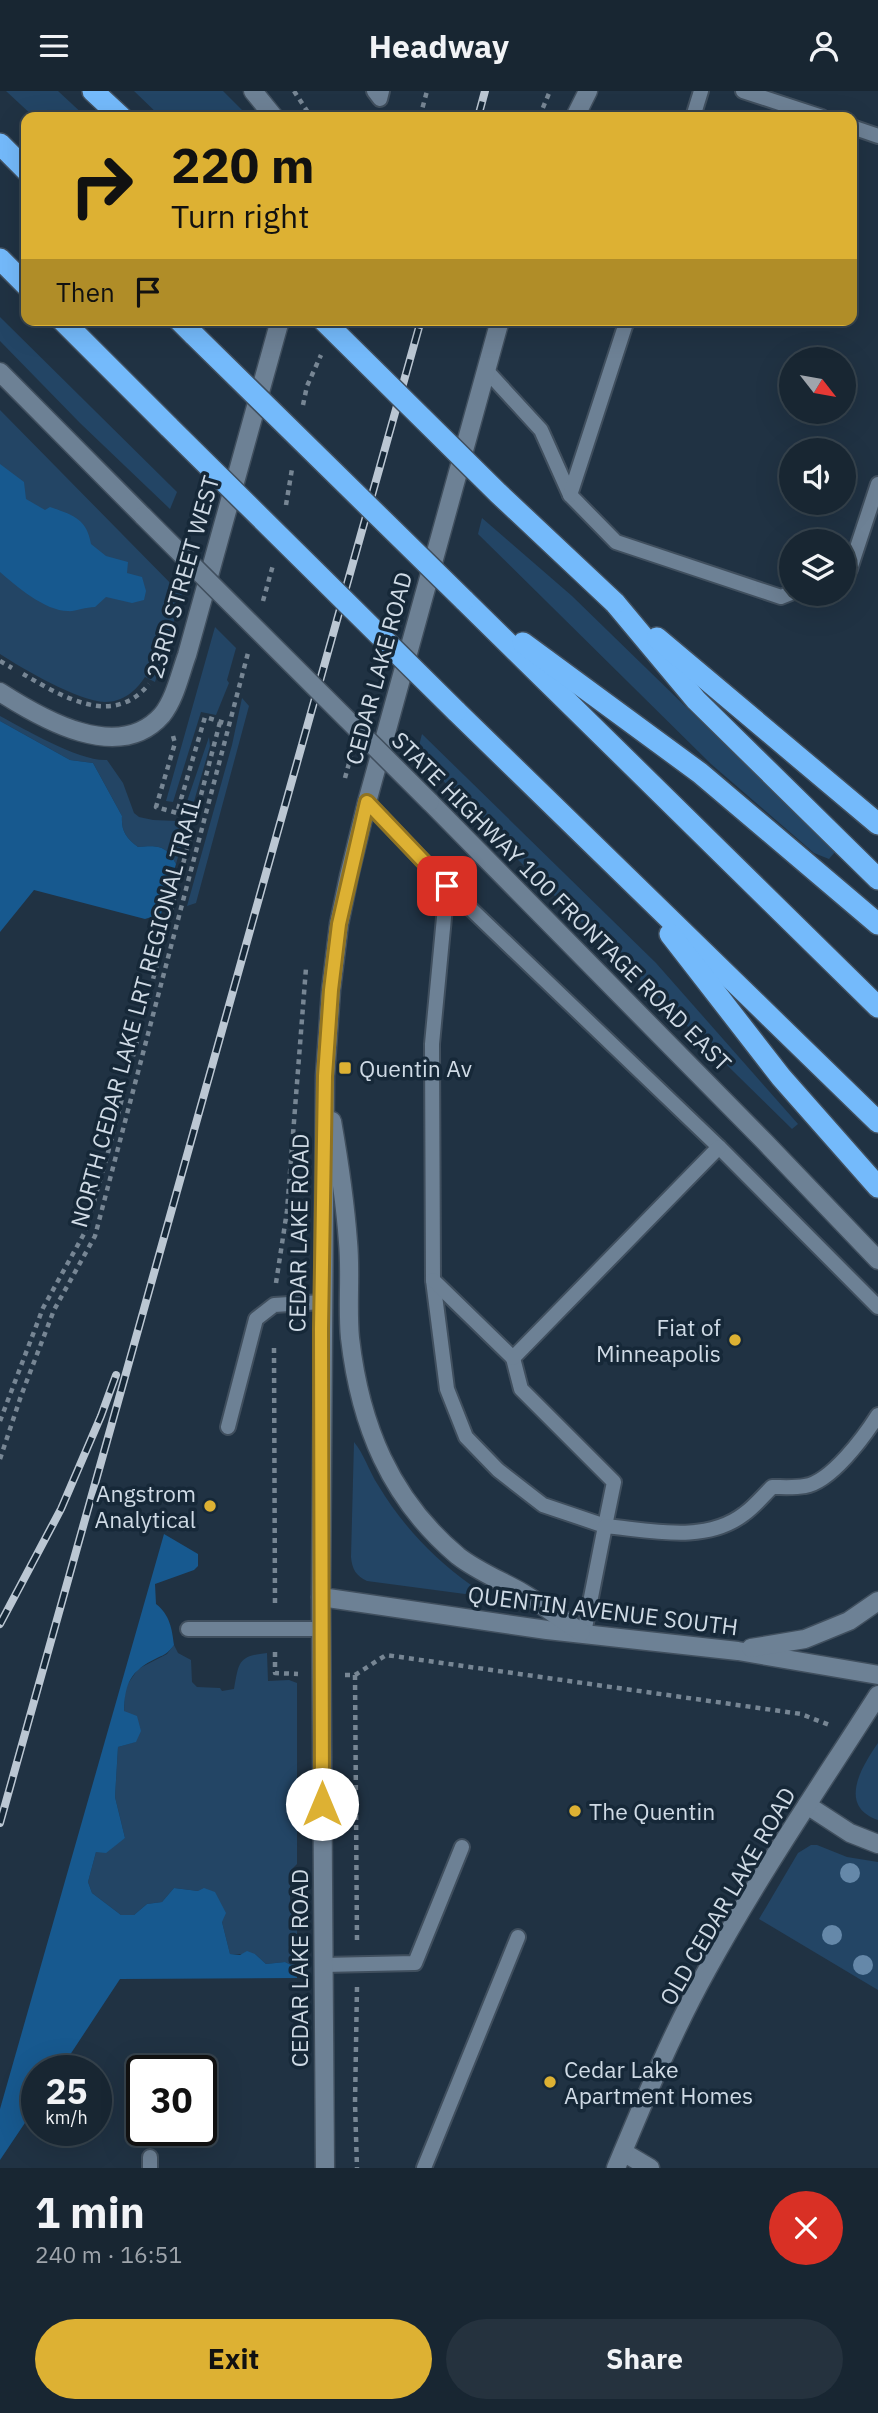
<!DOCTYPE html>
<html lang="en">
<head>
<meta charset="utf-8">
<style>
	body { margin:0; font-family:"IBM Plex Sans",sans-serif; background:#25323e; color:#f1f3f6; height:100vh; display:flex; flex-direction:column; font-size:26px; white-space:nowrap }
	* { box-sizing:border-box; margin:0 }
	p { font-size:23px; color:#9fa5ac }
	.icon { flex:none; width:38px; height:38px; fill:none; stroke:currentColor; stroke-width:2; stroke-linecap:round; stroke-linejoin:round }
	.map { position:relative; height:2077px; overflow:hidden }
	.side { display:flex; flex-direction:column; background:#182632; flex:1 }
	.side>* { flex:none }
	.guide { position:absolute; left:21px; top:21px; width:836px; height:214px; border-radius:14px; box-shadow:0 7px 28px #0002,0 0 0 2px #36434d; background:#ddb133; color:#111; overflow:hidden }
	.needle { width:46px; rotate:121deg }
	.controls { position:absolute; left:779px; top:256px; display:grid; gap:14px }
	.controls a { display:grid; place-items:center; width:77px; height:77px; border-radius:50%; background:#182632; box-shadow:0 7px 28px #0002,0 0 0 2px #36434d; font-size:35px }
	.speed { position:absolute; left:21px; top:1964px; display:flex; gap:14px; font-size:35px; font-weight:700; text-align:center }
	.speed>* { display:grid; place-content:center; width:91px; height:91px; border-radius:50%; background:#182632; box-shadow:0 7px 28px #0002,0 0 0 2px #36434d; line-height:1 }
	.speed small { font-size:18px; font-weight:400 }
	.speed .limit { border:4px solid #111; border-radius:10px; background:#fff; color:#111 }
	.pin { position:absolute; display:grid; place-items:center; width:60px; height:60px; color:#fff; margin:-30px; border-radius:14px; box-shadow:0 4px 10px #0006 }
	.me { position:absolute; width:77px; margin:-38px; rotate:0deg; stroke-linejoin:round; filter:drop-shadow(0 0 5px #0008) }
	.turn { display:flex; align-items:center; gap:24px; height:147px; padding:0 35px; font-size:32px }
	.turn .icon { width:91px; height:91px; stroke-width:2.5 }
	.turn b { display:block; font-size:49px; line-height:60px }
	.then { display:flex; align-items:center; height:66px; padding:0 35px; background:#0003; gap:14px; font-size:26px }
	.round { display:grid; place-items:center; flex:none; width:74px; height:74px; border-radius:37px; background:#25323e }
	.summary { display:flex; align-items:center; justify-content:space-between; height:119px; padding:0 35px }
	h1 { font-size:42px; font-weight:700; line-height:52px }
	.primary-button { display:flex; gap:14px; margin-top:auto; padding:14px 35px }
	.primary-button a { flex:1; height:80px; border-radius:42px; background:#ddb133; color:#111; font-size:28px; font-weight:700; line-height:80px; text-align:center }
	.primary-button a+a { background:#25323e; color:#f1f3f6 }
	header { display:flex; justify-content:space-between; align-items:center; height:91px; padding:0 35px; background:#182632; font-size:32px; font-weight:700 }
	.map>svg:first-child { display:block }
	.green { fill:#234565 }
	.forest { fill:#17598f }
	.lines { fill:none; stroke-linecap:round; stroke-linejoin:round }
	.service-casing { stroke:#404f5e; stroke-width:18 }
	.minor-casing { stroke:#404f5e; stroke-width:21 }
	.tertiary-casing { stroke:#404f5e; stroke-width:21 }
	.motorway-casing { stroke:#404f5e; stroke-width:24 }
	.path { stroke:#778694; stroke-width:4.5; stroke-dasharray:5 5; stroke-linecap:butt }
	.service { stroke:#6d8195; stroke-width:14 }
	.minor { stroke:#6d8195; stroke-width:18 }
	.tertiary { stroke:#6d8195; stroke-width:18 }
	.motorway { stroke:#74bafb; stroke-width:21 }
	.rail-casing { stroke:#bbc7d3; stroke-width:8 }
	.rail { stroke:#162838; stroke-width:5; stroke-dasharray:16; stroke-linecap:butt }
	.tertiary-bridge-casing { stroke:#404f5e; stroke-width:21; stroke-linecap:butt }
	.motorway-bridge-casing { stroke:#404f5e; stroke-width:24; stroke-linecap:butt }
	.tertiary-bridge { stroke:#6d8195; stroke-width:18 }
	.motorway-bridge { stroke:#74bafb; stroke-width:21 }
	.tree { fill:#6588a9 }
	.route-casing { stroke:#907321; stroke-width:18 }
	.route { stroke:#ddb133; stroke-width:12 }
	.poi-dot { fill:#ddb133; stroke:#162838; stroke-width:2.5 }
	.labels { text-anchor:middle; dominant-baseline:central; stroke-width:7; stroke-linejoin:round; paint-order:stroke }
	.street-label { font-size:23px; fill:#cfdae5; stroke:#162838 }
	.poi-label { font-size:23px; fill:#cfdae5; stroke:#162838; text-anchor:start }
</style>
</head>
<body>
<header><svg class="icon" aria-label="menu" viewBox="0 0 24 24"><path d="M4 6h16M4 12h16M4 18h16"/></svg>Headway<svg class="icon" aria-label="person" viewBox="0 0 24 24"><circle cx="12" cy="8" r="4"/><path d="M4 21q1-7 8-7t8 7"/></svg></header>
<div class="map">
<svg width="878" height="2077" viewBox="0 0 878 2077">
	<rect width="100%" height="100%" fill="#203243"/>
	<g class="green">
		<path d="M6,0H58L86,26H34Z"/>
		<path d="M134,0H223L249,26H161Z"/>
		<path d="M0,226L177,401L170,418L80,332L0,250Z"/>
		<path d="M0,319L182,504L155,591L145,586C136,600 123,611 105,611C78,610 23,578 0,563Z"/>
		<path d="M482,427L572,505L835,761L829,768L814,762L711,673L478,443Z"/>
		<path d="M215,536L236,557L227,589L229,592L216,624L201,621L173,711L166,710Z"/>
		<path d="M242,607L249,615L196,812L187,815L232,654Z"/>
		<path d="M0,625C24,638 81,671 107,669L123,692L134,722L139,726L153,729L177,730L181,728L209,646L210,655L176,773C167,754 157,754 138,756C126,747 121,740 122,725L93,672L70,669L0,630Z"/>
		<path d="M422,643L656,872L798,1033L792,1038L510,761L417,662Z"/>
		<path d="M354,1351C364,1363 369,1380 378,1394C402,1434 433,1467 471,1494L472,1501L465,1503L367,1490C356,1485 352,1478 351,1466Z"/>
		<path d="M174,1554L178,1562L191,1569L192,1591L197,1596L220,1597L222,1600L234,1598C239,1571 238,1565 267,1562L268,1590L289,1589L297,1592V1773L290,1780V1817L297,1825V1877L285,1871L266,1873L255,1863H230L222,1831L198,1800L174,1797L162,1811L147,1813L134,1824H121L92,1802L88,1791L96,1761L125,1747L115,1706L118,1656L135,1651L124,1620L125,1597L138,1578L167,1563Z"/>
		<path d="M878,1652V1729C837,1715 862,1675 878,1652Z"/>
		<path d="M811,1754H817L847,1766L878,1771V1899L759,1828L798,1762Z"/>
	</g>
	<g class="forest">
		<path d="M0,373L24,391L26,408L45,419L50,416C73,424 87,428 91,453L106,465L128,471L127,482L142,486L146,500L144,509L132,512L106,506L95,516C85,516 74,521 68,520C45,520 16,495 0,481Z"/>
		<path d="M0,630L70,669L93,672L122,725C121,740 126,747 138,756C157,754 167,754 176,773L161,823L145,828L34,799L0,841Z"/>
		<path d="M164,1443L198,1463V1475L194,1479L155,1493L156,1513C170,1524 172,1538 174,1554C168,1562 166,1563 157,1567C130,1580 125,1592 124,1620L137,1625L141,1640L136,1651L118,1656L115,1706L125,1747L106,1762L96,1761L88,1791L92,1802L121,1824H134L147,1813L162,1811L174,1797L198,1800L204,1797L215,1801L226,1822L222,1831L230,1863L240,1864L247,1860L255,1863L266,1873L285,1871L297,1877V1887L120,1888L60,1979H37V2014L0,2069V2018Z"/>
	</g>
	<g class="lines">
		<defs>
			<g id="service">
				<path d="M374,0L380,8L382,0"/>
				<path d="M743,0L822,26"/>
				<path d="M693,26L701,0"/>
				<path d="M852,36L878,45"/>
				<path d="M486,279L541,339L570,404L616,451L781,506L791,502"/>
				<path d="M570,404L627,229"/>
				<path d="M844,480L850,478L878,393"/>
				<path d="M367,711L447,795L719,1056L878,1216"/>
				<path d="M447,795L432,953L433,1189L447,1298L466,1346L498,1379L543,1414L605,1435L614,1391L521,1298L513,1267"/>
				<path d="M433,1189L513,1267L719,1056"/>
				<path d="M228,1336L256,1228L274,1214L322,1211"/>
				<path d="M188,1538H321"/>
				<path d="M584,1542L605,1435C650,1439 705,1453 744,1423C754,1416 763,1405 772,1396C782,1396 794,1397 805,1395C831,1391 864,1346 878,1324"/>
				<path d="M323,1874L415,1872L462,1756"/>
				<path d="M150,2066V2077"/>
				<path d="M424,2077L518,1846"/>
			</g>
			<g id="minor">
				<path d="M321,1506L325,2077"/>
				<path d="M807,1714L850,1742L878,1753"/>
				<path d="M623,2061L650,2077"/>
				<path d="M616,2077C644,2010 672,1942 707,1879C759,1784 820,1695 878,1604"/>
			</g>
			<g id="tertiary">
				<path d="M253,0L274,26"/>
				<path d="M575,26L588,0"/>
				<path d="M500,229L367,711L349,785L339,833L331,899L325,985L321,1506L547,1539L738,1560L878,1584"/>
				<path d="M0,281L143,425"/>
				<path d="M0,601C42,628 119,673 162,624C175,608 180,583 187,564L280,229"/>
				<path d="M430,711L765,1051L878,1169"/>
				<path d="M332,1030C339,1070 345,1110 348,1151C351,1183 347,1215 350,1247C360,1334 390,1408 458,1465C477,1480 502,1490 523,1502C543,1514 561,1528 581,1541"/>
				<path d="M751,1557L805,1548L849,1530L878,1510"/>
			</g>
			<g id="motorway">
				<path d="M93,0L121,26"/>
				<path d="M0,53L26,79"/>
				<path d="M0,168L26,194"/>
				<path d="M62,229L169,336"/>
				<path d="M179,229L194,244"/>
				<path d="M464,509L878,916"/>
				<path d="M615,512L696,609L878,788"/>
				<path d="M657,547L878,733"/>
				<path d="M523,552L700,682L878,833"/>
				<path d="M456,620L878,1031"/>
				<path d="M670,843L781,986L878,1096"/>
			</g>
		</defs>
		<use href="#service" class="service-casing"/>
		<use href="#minor" class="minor-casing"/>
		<use href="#tertiary" class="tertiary-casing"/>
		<use href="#motorway" class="motorway-casing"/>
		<g class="path">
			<path d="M294,0L311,26"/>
			<path d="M420,26L427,0"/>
			<path d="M539,26L550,0"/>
			<path d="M303,314L307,295L321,264"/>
			<path d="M286,414L292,378"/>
			<path d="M263,510L273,474"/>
			<path d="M0,570L12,577"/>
			<path d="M23,583C63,606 113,637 149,593"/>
			<path d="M173,645L175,652L156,716L177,722L205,626L228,633"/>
			<path d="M345,687L351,665"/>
			<path d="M276,1192L287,1120L306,877"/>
			<path d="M274,1257L275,1517"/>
			<path d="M0,1330L43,1217L85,1141L106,1069L220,631"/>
			<path d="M0,1368L21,1305L54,1219L95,1145L248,562"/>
			<path d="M275,1561V1582L298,1583"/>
			<path d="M345,1584H355L357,1852"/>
			<path d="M355,1584L386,1564L801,1623L832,1635"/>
			<path d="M357,1896L355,2012L357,2077"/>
		</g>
		<use href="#service" class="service"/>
		<use href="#minor" class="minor"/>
		<use href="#tertiary" class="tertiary"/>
		<use href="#motorway" class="motorway"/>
		<defs>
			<g id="rail">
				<path d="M478,26L485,0"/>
				<path d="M0,1533L61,1418L101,1325L116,1284"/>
				<path d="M0,1732L421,229"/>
			</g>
		</defs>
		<use href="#rail" class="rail-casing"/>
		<use href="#rail" class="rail"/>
		<defs>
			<path id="tertiary-bridge" d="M143,425L430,711"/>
			<g id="motorway-bridge">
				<path d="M323,229L498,402L615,512"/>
				<path d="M194,244L464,509"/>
				<path d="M169,336L456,620"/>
			</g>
		</defs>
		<use href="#tertiary-bridge" class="tertiary-bridge-casing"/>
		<use href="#motorway-bridge" class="motorway-bridge-casing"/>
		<use href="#tertiary-bridge" class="tertiary-bridge"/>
		<use href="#motorway-bridge" class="motorway-bridge"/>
	</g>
	<g class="tree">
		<circle cx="850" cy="1782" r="10"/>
		<circle cx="832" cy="1844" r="10"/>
		<circle cx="863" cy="1874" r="10"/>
	</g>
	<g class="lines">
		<defs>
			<path id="route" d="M322,1713L321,1238L325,985L331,899L339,833L367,711L447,795"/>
		</defs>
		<use href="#route" class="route-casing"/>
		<use href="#route" class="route"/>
	</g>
	<g class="poi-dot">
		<rect x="338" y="970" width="14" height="14" rx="3.5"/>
		<circle cx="735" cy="1249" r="7"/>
		<circle cx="210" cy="1415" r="7"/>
		<circle cx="575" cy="1720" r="7"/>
		<circle cx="550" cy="1991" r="7"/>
	</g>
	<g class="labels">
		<g class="street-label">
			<text transform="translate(182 486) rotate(-74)">23RD STREET WEST</text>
			<text transform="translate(378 577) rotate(-75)">CEDAR LAKE ROAD</text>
			<text transform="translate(562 810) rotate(45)">STATE HIGHWAY 100 FRONTAGE ROAD EAST</text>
			<text transform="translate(135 921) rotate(-75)">NORTH CEDAR LAKE LRT REGIONAL TRAIL</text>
			<text transform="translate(298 1142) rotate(-89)">CEDAR LAKE ROAD</text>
			<text transform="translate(603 1519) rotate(7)">QUENTIN AVENUE SOUTH</text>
			<text transform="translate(727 1805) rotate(-60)">OLD CEDAR LAKE ROAD</text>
			<text transform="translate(299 1877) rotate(-90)">CEDAR LAKE ROAD</text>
		</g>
		<g class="poi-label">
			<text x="359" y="977">Quentin Av</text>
			<text x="721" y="1236" text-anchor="end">Fiat of<tspan x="721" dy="26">Minneapolis</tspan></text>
			<text x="196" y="1402" text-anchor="end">Angstrom<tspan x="196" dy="26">Analytical</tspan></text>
			<text x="589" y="1720">The Quentin</text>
			<text x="564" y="1978">Cedar Lake<tspan x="564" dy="26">Apartment Homes</tspan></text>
		</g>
	</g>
</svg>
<div class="controls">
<a><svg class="needle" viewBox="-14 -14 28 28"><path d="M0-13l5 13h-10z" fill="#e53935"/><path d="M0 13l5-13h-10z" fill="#9fa5ac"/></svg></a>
<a><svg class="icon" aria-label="sound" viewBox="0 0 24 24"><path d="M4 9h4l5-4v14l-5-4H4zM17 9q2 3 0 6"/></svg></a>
<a><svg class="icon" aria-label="layers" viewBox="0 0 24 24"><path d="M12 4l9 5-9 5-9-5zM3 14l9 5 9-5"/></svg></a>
</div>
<div class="speed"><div>25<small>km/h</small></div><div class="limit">30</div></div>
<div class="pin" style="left:447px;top:795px;background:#d93025"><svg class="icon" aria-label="arrive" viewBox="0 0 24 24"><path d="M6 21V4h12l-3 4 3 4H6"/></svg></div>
<svg class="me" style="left:322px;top:1713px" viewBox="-20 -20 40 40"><circle r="19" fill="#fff"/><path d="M0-13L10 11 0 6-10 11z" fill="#ddb133"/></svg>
<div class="guide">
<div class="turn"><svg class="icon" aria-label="right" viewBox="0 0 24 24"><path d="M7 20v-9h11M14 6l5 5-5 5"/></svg><div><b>220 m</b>Turn right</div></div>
<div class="then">Then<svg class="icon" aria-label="arrive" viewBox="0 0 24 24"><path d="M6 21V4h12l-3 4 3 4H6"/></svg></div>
</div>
</div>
<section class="side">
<div class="summary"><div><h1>1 min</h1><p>240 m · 16:51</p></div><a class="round" style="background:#d93025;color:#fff"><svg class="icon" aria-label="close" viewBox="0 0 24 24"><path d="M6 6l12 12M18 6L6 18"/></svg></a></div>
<div class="primary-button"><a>Exit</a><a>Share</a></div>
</section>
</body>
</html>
